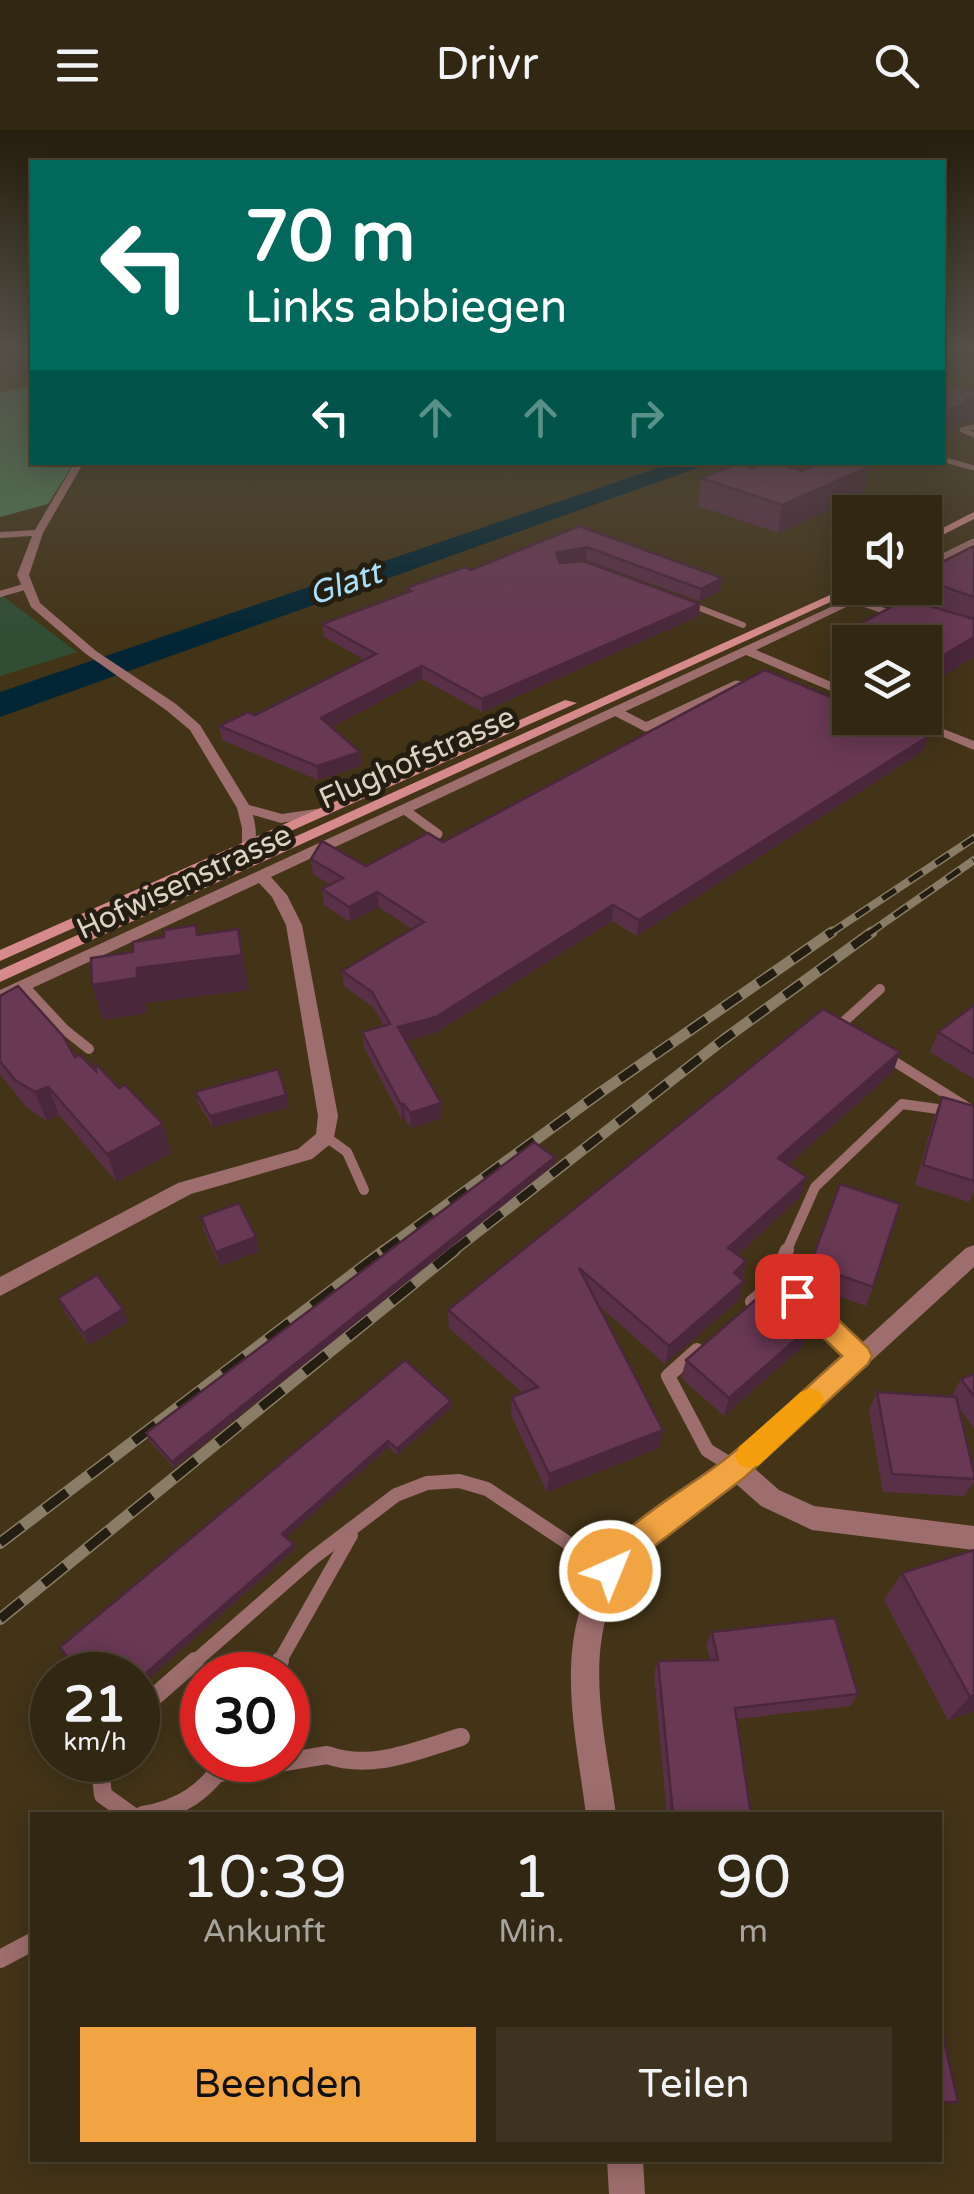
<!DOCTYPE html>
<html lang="de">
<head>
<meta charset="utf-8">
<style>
	body { margin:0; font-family:"Varela Round",sans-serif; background:#3d3320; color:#f1f3f6; height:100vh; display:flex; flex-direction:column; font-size:38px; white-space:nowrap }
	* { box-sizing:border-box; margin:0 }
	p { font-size:32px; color:#a8a59f }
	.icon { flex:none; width:55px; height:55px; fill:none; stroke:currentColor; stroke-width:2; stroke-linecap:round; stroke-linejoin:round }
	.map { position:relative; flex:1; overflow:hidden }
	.details { position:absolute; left:30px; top:1682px; width:912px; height:350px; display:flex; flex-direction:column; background:#322712; border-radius:0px; box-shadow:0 5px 25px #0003,0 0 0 2px #4d4432 }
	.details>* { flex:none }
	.hud { position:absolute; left:30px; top:30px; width:915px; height:305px; border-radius:0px; box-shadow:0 5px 25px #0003,0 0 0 2px #4d4432; background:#00695c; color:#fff; overflow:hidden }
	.buttons { position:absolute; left:832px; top:365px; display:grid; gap:20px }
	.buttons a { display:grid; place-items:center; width:110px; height:110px; border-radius:0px; background:#322712; box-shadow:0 5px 25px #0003,0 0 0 2px #4d4432; font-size:50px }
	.speed { position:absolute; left:30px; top:1522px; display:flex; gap:20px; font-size:50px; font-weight:700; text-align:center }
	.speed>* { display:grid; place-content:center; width:130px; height:130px; border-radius:50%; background:#322712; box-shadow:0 5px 25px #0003,0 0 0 2px #4d4432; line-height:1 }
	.speed small { font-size:25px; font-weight:400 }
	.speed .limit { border:15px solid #d22; background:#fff; color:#111 }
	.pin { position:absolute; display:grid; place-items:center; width:85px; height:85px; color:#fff; margin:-42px; border-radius:20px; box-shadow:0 5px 15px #0006 }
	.me { position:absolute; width:110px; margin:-55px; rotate:44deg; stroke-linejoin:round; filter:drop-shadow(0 0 8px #0008) }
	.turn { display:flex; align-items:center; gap:35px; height:210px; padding:0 50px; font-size:45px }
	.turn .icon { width:130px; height:130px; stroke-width:2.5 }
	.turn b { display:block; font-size:70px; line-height:85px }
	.lanes { display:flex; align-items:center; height:95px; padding:0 50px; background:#0003; justify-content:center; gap:50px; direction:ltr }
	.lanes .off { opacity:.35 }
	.eta { display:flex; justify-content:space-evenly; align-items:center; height:170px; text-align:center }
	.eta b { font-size:60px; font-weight:600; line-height:70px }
	.cta { display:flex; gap:20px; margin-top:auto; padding:20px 50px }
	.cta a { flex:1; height:115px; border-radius:0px; background:#f3a442; color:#111; font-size:40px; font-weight:600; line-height:115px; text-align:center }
	.cta a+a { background:#3d3320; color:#f1f3f6 }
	header { display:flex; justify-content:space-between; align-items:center; height:130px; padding:0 50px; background:#322712; font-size:45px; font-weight:600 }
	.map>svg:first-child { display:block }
	.green { fill:#314e35 }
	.forest { fill:#4d7c54 }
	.water { fill:#022635 }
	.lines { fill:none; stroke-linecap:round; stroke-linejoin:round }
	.lane-far5 { stroke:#9e6d6d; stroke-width:5 }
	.lane-far4 { stroke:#9e6d6d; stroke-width:6 }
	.lane-far3 { stroke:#9e6d6d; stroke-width:9 }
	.lane-far2 { stroke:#9e6d6d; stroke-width:10 }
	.lane-far1 { stroke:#9e6d6d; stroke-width:14 }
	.lane { stroke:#9e6d6d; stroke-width:18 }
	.street { fill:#9e6d6d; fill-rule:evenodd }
	.secondary { fill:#d78a8b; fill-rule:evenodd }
	.rail-far2-casing { stroke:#8a7d67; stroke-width:8 }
	.rail-far1-casing { stroke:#8a7d67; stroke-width:11 }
	.rail-casing { stroke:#8a7d67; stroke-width:12 }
	.rail-far2 { stroke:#241d11; stroke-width:5; stroke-dasharray:16; stroke-linecap:butt }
	.rail-far1 { stroke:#241d11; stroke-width:8; stroke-dasharray:21; stroke-linecap:butt }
	.rail { stroke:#241d11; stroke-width:9; stroke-dasharray:28; stroke-linecap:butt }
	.wall { fill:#5a3048 }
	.shaded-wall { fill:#4a273b }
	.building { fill:#693854; stroke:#4a273b; stroke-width:2.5 }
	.route { fill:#f3a442; stroke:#9e6b2b; stroke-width:2.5 }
	.slow { fill:#f59e0b }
	.labels { text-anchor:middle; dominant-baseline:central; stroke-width:10; stroke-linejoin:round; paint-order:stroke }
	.far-street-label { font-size:30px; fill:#dcd2c3; stroke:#241d11 }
	.far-water-label { font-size:32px; font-style:italic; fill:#abe0fb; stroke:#241d11 }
</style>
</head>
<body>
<header><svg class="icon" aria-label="menu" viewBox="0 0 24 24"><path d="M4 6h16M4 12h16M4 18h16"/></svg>Drivr<svg class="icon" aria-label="search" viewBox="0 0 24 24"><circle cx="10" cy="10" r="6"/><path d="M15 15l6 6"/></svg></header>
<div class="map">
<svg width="974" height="2064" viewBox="0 0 974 2064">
	<rect width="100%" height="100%" fill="#433418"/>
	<path class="green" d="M0,464L77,522L0,546Z"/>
	<path class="forest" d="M32,255V332L74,333L48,374L0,387V263Z"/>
	<path class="water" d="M672,333H711L0,587V562Z"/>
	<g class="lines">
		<g class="lane-far5">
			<path d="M974,297L962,300L974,305"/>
			<path d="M949,331L974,338"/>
		</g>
		<g class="lane-far4">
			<path d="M868,463L909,478"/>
			<path d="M0,464L24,457"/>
			<path d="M897,469L918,458"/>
			<path d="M853,470L896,485"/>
			<path d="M687,473L743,495"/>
			<path d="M731,558L739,554"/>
		</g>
		<g class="lane-far3">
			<path d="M617,582L646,597L736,555"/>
			<path d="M405,680L438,704"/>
		</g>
		<g class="lane-far2">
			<path d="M24,856L65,900L89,919"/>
			<path d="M843,899L839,896L880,859"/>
			<path d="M884,925L970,979"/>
			<path d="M326,1007L347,1022L364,1060"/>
			<path d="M786,1122L815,1057L902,974L974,984"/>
		</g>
		<g class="lane-far1">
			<path d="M770,1157L797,1166L859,1226"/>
			<path d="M752,1172L770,1157L787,1120"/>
			<path d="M697,1220L668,1246L707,1320L736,1338"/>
			<path d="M192,1534L313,1428L396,1365L427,1353L459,1351L487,1359L610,1441"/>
			<path d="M278,1534L351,1405"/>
		</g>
		<g class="lane">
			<path d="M272,1545L280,1531"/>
			<path d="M138,1581L195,1531"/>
			<path d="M99,1630L103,1665L131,1685"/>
			<path d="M219,1643L327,1625C373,1641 417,1620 461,1607"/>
			<path d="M143,1685C180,1679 206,1662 226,1630"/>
			<path d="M0,1829L32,1812"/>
		</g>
		<g class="street">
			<path d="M75,332H84L43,403L29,445L40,473L96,521L176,574L200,595L249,675L282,684L323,678L330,682L328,685L281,693L253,685C256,697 258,710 252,721H242V698L237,678L190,600L166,580L86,524L31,477L17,445L32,406L0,408V402L35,400Z"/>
			<path d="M974,408V415L925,439V432Z"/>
			<path d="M872,458H886L756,520L850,560V569L746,525L271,747L287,765L302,795L338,986L333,1012L312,1029L191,1064L0,1166V1147L178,1053L298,1019L316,1004L318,986L286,795L272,767L259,753L0,873V860Z"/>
			<path d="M898,588H915L974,611V620Z"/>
			<path d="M974,1115V1137L754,1338L779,1360L814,1376L974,1396V1420L812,1400L761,1376L735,1353C705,1376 672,1396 644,1423C573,1492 605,1599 616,1685H586C578,1619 560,1546 580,1480C588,1453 602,1429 622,1409C658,1373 705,1348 744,1316C821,1253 892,1184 966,1118Z"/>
			<path d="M607,2030H643L645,2064H609Z"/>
		</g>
		<g class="secondary">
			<path d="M974,382V389L925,414V407Z"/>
			<path d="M850,456L861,458L0,852V840Z"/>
			<path d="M565,570L577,573L0,831V820Z"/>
		</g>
		<defs>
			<g id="rail-far2">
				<path d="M829,804L974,708"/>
				<path d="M868,804L974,730"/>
			</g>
			<g id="rail-far1">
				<path d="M382,1122L601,962L832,802"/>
				<path d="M452,1122L723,910L872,802"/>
			</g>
			<g id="rail">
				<path d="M0,1413L385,1120"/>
				<path d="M0,1489L455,1120"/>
			</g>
		</defs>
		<use href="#rail-far2" class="rail-far2-casing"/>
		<use href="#rail-far1" class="rail-far1-casing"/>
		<use href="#rail" class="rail-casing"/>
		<use href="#rail-far2" class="rail-far2"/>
		<use href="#rail-far1" class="rail-far1"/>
		<use href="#rail" class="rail"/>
	</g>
	<g class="wall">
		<path d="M752,338L863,364L778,403L698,376L701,348Z"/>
		<path d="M579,396L720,461L699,471L586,430L576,432L699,486L482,582L422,549L332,597L360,622L361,636L318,650L222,610L219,596L255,585L365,530L324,507L322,494L406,463V458L471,440Z"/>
		<path d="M974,417V527L925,557V512H850V533L837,528L843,503L909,470L912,458H925V441Z"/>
		<path d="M927,607L923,621L637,806L612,791L437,902L406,911L442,988L411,998L405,989L402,990L364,917L362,902L384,896L374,878L344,856L342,841L412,799L379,777L350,792L324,775L322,759L331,755L313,744L311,729L366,736L443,712Z"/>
		<path d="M0,866L75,927L119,958L163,994L171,1023L117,1052L59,985L47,991L27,978L0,944Z"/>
		<path d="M974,877V949L930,922L938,902Z"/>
		<path d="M900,922L893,942L788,1035L801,1066L738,1125L746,1131L742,1149L739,1170L665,1234L599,1176L659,1318L547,1362L511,1285L512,1267L523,1263L449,1198L448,1180Z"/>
		<path d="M195,962L289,977L213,997L198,973Z"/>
		<path d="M942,967L974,976V1061L969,1072L915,1055L934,987Z"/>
		<path d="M555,1034L174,1338L148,1309L146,1303Z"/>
		<path d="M201,1087L259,1121L220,1136L204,1101Z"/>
		<path d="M810,1135L873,1157L866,1176L803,1154Z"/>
		<path d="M58,1168L128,1192L89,1215L64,1181Z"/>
		<path d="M808,1199L802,1217L724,1286L681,1248L686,1230Z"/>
		<path d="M405,1230L451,1278L397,1325L389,1317L286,1407L295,1419L138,1558Z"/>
		<path d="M974,1244V1299L959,1277L974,1343V1352L964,1366L883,1362L869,1280L877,1262L951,1267L961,1249Z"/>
		<path d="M974,1420V1581L948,1590L884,1470L902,1443Z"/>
		<path d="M712,1502L858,1564L850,1576L737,1589L751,1685H667L654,1544L658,1531L710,1530L706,1515Z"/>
	</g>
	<g class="shaded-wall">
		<path d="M974,267V291L960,294L956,300L942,306V283L966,269Z"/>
		<path d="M869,337L863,364L778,403L782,375Z"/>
		<path d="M587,417L586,430L555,436L556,423Z"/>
		<path d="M722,448L720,461L699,471L701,459Z"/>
		<path d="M700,474L699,486L482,582V569Z"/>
		<path d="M974,507V527L925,557V541L927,535Z"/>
		<path d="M422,536V549L323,602L321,588Z"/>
		<path d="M927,607L923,621L637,806L639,790Z"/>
		<path d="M360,622L361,636L318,650L317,636Z"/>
		<path d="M377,762L379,777L350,792L349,777Z"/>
		<path d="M613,775L612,791L437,902L400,913L398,897Z"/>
		<path d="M196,795L204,830L238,799L249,860L146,873L147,883L103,890L92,855L137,838L197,805Z"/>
		<path d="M900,922L893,942L773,1048L778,1028Z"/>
		<path d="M48,957L59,985L47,991L35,962Z"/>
		<path d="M286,965L289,977L213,997L210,986Z"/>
		<path d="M441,973L442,988L411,998L410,983Z"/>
		<path d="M404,974L405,989L402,990L401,975Z"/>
		<path d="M163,994L171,1023L117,1052L107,1024Z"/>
		<path d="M555,1027V1034L174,1338L172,1332Z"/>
		<path d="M807,1047L801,1066L724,1137L728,1118Z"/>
		<path d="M256,1107L259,1121L220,1136L216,1122Z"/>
		<path d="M746,1131L741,1150L734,1143Z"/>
		<path d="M744,1151L739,1170L665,1234L669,1216Z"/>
		<path d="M123,1179L128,1192L89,1215L83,1203Z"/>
		<path d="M808,1199L802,1217L724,1286L729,1268Z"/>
		<path d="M451,1271V1278L397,1325V1319Z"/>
		<path d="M663,1300L659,1318L547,1362L549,1344Z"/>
		<path d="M388,1311L389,1317L283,1410L282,1404Z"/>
		<path d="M294,1414L295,1419L138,1558V1550Z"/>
		<path d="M974,1565V1581L948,1590L970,1567Z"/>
	</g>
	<g class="building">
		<path d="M942,253L974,261V267L966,269L962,275L942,283Z"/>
		<path d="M765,332H774L802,341L822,332H853L869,337L782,375L701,348L739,333L752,338Z"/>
		<path d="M579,396L722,448L701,459L587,417L556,423L560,433L584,431L700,474L482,569L422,536L321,588L360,622L317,636L219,596L248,582L255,585L376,524L322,494L411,461L406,458L465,437L471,440Z"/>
		<path d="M972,417H974V467L925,450V441Z"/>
		<path d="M906,469L974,489V507L927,535L925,534V512H867L843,503Z"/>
		<path d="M765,540L850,575V588H880L927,607L639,790L613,775L436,887L398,897L441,973L410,983L404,974L401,975L362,902L390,894L372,862L342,841L424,792L377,762L349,777L322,759L343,748L311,729L322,711L366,736L428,703L443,712Z"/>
		<path d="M196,795L197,805L238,799L242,825L137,838V848L92,855L91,828L133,822V812L164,807V800Z"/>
		<path d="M18,856L63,906L75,927L80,925L96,941L95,933L119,958L125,955L163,994L107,1024L48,957L35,962L15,950L0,931V866Z"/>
		<path d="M973,876L974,877V924L938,902Z"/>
		<path d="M823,879L900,922L778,1028L807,1047L728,1118L746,1131L734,1143L744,1151L669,1216L579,1138L663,1300L549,1344L512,1267L538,1257L448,1180Z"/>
		<path d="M278,939L286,965L210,986L195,962Z"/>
		<path d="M942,967L974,976V1051L923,1035Z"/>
		<path d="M534,1012L555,1027L172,1332L146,1303Z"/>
		<path d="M840,1054L900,1074L873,1157L810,1135Z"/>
		<path d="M239,1073L256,1107L216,1122L201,1087Z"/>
		<path d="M97,1145L123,1179L83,1203L58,1168Z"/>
		<path d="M762,1164L808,1199L729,1268L686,1230Z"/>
		<path d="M405,1230L451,1271L397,1319L388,1311L282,1404L294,1414L138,1550V1545H81L60,1517Z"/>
		<path d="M974,1244V1266L961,1249Z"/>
		<path d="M877,1262L956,1267L974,1343V1349L892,1344Z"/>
		<path d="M974,1420V1565L970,1567L902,1443Z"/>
		<path d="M835,1488L858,1564L735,1578L751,1685H673L658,1531L718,1530L712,1502Z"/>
		<path d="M940,1893L958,1972H940Z"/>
	</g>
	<linearGradient id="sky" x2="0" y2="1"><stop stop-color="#251d0d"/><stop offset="0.43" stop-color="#555048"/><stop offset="1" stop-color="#555048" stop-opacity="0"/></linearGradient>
	<rect width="974" height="508" fill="url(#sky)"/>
	<path class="route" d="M797,1156L806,1159L868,1218L872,1226L868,1234L745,1347L657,1414L621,1452L610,1456L600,1452L595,1441C615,1396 686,1360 724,1330C765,1298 803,1260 842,1226L788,1173L785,1166L788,1159Z"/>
	<path class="slow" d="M811,1258L820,1262L824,1270L820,1278L759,1335L749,1338L739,1335L735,1326L739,1317L801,1262Z"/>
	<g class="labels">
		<g class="far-street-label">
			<text transform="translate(417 628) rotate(-24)">Flughofstrasse</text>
			<text transform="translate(184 752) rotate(-25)">Hofwisenstrasse</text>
		</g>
		<g class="far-water-label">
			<text transform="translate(345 454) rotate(-19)">Glatt</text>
		</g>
	</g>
</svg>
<div class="buttons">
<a><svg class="icon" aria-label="sound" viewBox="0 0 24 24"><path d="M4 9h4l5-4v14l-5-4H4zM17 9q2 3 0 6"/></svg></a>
<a><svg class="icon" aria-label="layers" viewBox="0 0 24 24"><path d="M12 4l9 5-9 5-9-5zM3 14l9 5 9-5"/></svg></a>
</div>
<div class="speed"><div>21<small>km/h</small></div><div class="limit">30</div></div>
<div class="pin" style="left:797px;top:1166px;background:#d93025"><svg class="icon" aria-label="arrive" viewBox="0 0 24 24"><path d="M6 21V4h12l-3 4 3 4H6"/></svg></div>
<svg class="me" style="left:610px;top:1441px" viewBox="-20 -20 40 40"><circle r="17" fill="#f3a442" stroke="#fff" stroke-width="3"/><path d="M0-11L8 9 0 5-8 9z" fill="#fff"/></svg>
<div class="hud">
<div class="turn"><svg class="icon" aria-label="left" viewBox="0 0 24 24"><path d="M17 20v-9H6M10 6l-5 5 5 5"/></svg><div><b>70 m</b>Links abbiegen</div></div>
<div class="lanes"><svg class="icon" aria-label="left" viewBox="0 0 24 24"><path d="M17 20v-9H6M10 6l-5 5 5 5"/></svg><svg class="icon off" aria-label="ahead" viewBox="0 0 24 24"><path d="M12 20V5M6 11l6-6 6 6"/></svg><svg class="icon off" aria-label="ahead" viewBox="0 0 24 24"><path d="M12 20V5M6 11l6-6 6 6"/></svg><svg class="icon off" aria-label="right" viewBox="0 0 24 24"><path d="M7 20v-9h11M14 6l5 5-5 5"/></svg></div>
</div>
<section class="details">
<div class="eta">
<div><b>10:39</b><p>Ankunft</p></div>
<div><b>1</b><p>Min.</p></div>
<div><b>90</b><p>m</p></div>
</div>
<div class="cta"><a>Beenden</a><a>Teilen</a></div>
</section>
</div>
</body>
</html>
